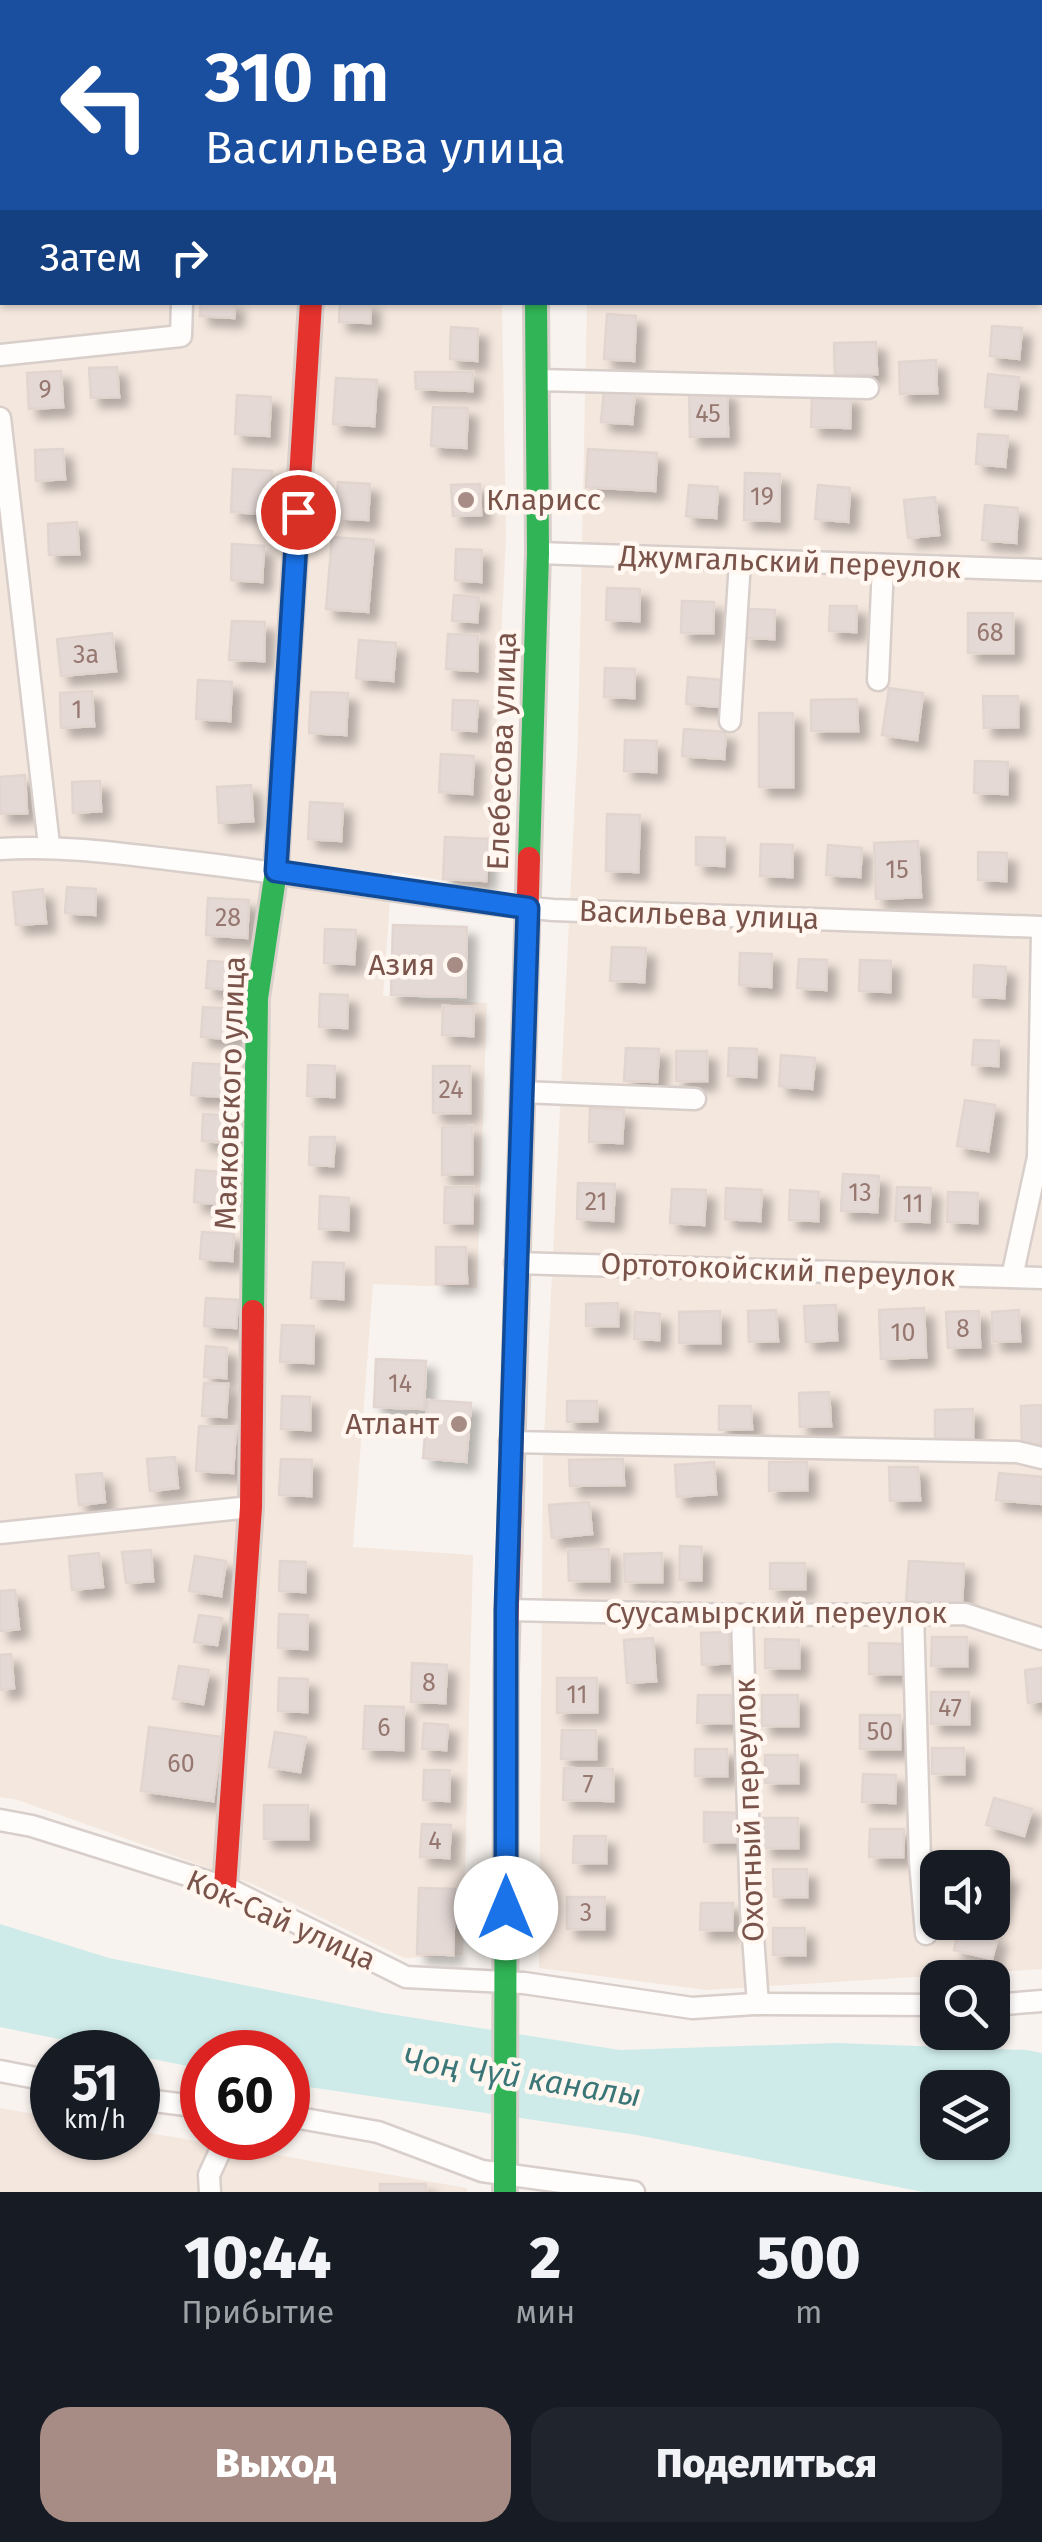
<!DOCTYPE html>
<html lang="ru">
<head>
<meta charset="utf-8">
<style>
	body { margin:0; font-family:"Fira Sans",sans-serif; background:#20242c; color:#f1f3f6; height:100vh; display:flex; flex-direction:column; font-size:38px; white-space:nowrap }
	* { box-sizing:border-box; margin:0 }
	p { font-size:32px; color:#9ea1a6 }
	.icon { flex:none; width:55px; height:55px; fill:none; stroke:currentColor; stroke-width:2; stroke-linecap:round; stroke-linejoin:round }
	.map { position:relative; height:2192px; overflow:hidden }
	.drawer { display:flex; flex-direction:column; background:#171b24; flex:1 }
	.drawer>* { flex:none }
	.top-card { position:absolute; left:0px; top:0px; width:1042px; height:305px; box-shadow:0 2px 8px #0004; background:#1a4fa0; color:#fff; overflow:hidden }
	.tools { position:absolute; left:920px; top:1850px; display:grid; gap:20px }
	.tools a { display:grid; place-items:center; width:90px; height:90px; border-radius:20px; background:#171b24; box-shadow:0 2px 8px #0004; font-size:50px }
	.speed { position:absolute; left:30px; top:2030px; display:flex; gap:20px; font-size:50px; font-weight:700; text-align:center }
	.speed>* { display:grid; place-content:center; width:130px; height:130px; border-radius:50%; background:#171b24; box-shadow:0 2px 8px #0004; line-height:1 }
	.speed small { font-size:25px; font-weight:400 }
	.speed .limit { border:15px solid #d22; background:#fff; color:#111 }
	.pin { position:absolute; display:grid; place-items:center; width:85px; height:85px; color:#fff; margin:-42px; border:5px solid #fff; border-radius:50%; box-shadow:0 2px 10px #0007 }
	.me { position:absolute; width:110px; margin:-55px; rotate:0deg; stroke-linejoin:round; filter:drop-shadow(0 0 8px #0008) }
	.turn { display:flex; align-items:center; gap:35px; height:210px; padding:0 40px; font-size:45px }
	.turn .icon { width:130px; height:130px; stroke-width:2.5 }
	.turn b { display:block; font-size:70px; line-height:85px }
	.then { display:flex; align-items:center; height:95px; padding:0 40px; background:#0003; gap:20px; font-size:38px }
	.eta { display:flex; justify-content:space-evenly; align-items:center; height:170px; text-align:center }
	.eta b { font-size:60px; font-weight:800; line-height:70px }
	.action { display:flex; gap:20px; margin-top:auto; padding:20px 40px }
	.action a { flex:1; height:115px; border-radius:30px; background:#a68c84; color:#fff; font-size:40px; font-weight:800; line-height:115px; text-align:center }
	.action a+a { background:#20242c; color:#f1f3f6 }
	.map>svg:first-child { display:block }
	.residential { fill:#f4e7de; fill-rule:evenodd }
	.water { fill:#ceebea; fill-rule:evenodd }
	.building { fill:#e5d9d5; stroke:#e2d5cf; stroke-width:2.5; filter:url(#shadow) }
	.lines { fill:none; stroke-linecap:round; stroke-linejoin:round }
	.street-casing { stroke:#d8ceca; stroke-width:25 }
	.fast-casing { stroke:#d9d0cb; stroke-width:28 }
	.jam-casing { stroke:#d9d0cb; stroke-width:28 }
	.street { stroke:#fefdfc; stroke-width:20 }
	.fast { stroke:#30b455; stroke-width:22 }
	.jam { stroke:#e5322d; stroke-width:22 }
	.route-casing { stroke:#114b97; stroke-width:25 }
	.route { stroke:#1a73e8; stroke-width:18 }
	.poi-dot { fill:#a68c84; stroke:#fff7f0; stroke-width:4 }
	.labels { text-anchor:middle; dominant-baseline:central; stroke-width:9; stroke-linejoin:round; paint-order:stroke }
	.number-label { font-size:25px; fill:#967870 }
	.poi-label { font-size:30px; fill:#7a544b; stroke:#fff7f0; text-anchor:end }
	.street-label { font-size:30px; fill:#7a544b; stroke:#fff7f0 }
	.water-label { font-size:32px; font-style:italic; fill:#3a7677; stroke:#fff7f0 }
</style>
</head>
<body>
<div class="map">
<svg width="1042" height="2192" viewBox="0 0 1042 2192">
	<defs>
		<filter id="shadow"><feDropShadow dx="9" dy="9" stdDeviation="5" flood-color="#0004"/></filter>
	</defs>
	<rect width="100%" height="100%" fill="#f8f3ee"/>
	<g class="residential">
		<path d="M0,0H498L2,2V302L502,303L506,537L489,888L392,872L383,996L487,1003L477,1288L373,1284L353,1547L473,1555L463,1955L404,1958L253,1884L18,1800L0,1797Z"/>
		<path d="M585,0H1042V1969L706,1990L539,1968L543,1460L578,735L587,303L1040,302V2ZM938,1868H992V1922H938Z"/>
		<path d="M0,2108L52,2117V2138H138V2131L467,2188V2192H0Z"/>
	</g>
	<path class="water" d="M0,1924L109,1958L383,2013L620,2050L837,2043L1027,2050L1042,2053V2192H923L637,2135L288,2084V2052H202V2069L138,2056V2052H122L0,2027ZM938,2088H992V2142H938Z"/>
	<g class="building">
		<rect x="608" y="0" width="45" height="2"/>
		<path d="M201,302H235L234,318L200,316Z"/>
		<path d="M340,302H371L370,323L339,322Z"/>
		<path d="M607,314L636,316L634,361L604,359Z"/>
		<path d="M992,326L1022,328L1019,359L990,356Z"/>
		<path d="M451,327L478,329L477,361L450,359Z"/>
		<path d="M876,342L877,374L835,375L834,343Z"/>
		<path d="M936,360L937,393L900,394L899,362Z"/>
		<path d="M117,367L119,397L91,398L89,368Z"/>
		<path d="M61,371L63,407L29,409L27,373Z"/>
		<path d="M415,372H473L472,391L416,389Z"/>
		<path d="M988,374L1019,377L1016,409L985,407Z"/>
		<path d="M336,378L377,380L374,426L333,424Z"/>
		<path d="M604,390L635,392L632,424L601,422Z"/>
		<path d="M727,391L728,436L690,437L689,392Z"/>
		<path d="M237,395L271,397L269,436L235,434Z"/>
		<path d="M812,395L851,396L850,428L811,427Z"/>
		<path d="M433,407L468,408L466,448L431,446Z"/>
		<path d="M978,434L1008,436L1005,467L976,464Z"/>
		<path d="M63,449L65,479L36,481L35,450Z"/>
		<path d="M588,449L657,453L655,491L586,487Z"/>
		<path d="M233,469L272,471L270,514L231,512Z"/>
		<path d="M745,473L780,474L779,521L744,520Z"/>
		<path d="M338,482L370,484L368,520L336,518Z"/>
		<path d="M480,484L481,515L453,516L451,485Z"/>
		<path d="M689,485L718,487L716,518L686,516Z"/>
		<path d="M818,485L850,488L848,522L815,519Z"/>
		<path d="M935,497L939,535L908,538L904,500Z"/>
		<path d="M985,505L1018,508L1016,543L982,540Z"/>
		<path d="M77,522L79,554L49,555L48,524Z"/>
		<path d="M332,537L374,540L368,612L326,609Z"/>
		<path d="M232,544L264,546L262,582L231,580Z"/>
		<path d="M456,549L482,550L481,582L455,580Z"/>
		<path d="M607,588L640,589L639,621L606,620Z"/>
		<path d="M454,595L479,597L477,622L452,621Z"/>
		<path d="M682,601L714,602L713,633H681Z"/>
		<path d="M830,606H857L856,632L829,631Z"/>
		<path d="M746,609L775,610L774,639L745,638Z"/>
		<rect x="968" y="613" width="45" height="40"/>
		<path d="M232,621L265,622L264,661L229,660Z"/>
		<path d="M112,633L116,671L61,676L57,639Z"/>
		<path d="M448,634L478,635L477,671L446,669Z"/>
		<path d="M359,640L396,643L393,681L356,678Z"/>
		<path d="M605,668L635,669L634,698L604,697Z"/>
		<path d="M688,677L721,680L719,707L686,704Z"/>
		<path d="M198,680L232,682L230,721L196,719Z"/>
		<path d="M889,688L923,693L917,740L882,735Z"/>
		<path d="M92,691L94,726L61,728L60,693Z"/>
		<path d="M311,692L348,693L346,735L309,733Z"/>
		<path d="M983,696H1018V727L984,728Z"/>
		<path d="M857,699L858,731H811V700Z"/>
		<path d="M453,700L478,701L476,731L452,730Z"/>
		<rect x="759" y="713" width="34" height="74"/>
		<path d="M684,729L726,732L724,759L682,756Z"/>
		<path d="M625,740L657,741L656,772L624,771Z"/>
		<path d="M441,754L474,756L472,794L439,792Z"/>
		<path d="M975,761L1008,762L1007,794L974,793Z"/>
		<path d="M25,775L27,813L0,814V777Z"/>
		<path d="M100,781L101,811L73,813L72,782Z"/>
		<path d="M251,785L253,821L219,823L217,787Z"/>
		<path d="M310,802L343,804L341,841L308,839Z"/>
		<path d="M607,814L640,815L638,872L606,871Z"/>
		<path d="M445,837L489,839L486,881L443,879Z"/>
		<path d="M696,837L725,838L724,866L696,865Z"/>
		<path d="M918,841L921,897L876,899L874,843Z"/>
		<path d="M761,844L793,845L792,877L760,876Z"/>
		<path d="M828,845L862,848L860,877L826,875Z"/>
		<path d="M978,852L1007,853L1006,881L978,880Z"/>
		<path d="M67,887L96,889L95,915L65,913Z"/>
		<path d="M43,889L46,923L16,925L13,892Z"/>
		<path d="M208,898L249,900L247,938L206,935Z"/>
		<path d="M393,925L467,927L465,997L391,995Z"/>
		<path d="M325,929L356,930L354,964L324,963Z"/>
		<path d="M612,947L646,948L644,982L610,981Z"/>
		<path d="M740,953L772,954L771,987L739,985Z"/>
		<path d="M799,959L827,960L826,990L797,988Z"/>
		<path d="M860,960L891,961L890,992L859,991Z"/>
		<path d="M208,961L240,963L238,990L206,988Z"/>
		<path d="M974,965L1006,967L1004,998L973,997Z"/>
		<path d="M320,994L348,995L347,1028L319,1027Z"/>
		<path d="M443,1006L474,1007L473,1036L442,1035Z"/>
		<path d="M203,1007L237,1009L235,1039L201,1037Z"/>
		<path d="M974,1040L999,1041L998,1066L972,1065Z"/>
		<path d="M626,1048L659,1049L657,1082L624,1081Z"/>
		<path d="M729,1048L757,1049L756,1077L728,1076Z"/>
		<rect x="676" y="1051" width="31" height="30"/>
		<path d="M781,1055L815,1058L812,1089L779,1086Z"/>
		<path d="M193,1063L230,1065L228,1097L191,1095Z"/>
		<path d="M308,1065L335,1066L334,1097L307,1096Z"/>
		<rect x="433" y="1066" width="37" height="47"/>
		<path d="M965,1100L995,1105L988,1151L957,1146Z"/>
		<path d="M590,1108L624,1110L622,1143L589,1142Z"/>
		<path d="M203,1114L234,1116L233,1143L202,1141Z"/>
		<path d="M472,1126V1174L442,1175V1127Z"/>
		<path d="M310,1137H335L333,1166L309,1165Z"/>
		<path d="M196,1170L232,1173L230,1205L194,1202Z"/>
		<path d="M843,1174L879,1176L877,1212L841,1211Z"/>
		<path d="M578,1183L615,1184L613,1221L577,1219Z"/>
		<path d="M445,1187H473L472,1223H444Z"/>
		<path d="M897,1187L931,1188L929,1222L895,1221Z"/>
		<path d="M726,1188L762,1190L760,1221L725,1219Z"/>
		<path d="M672,1189L706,1190L704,1225L670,1223Z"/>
		<path d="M790,1190L819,1192L818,1221L789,1220Z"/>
		<path d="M948,1192L978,1193L977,1223L947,1222Z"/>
		<path d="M320,1196L349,1198L348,1230L319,1229Z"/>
		<path d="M202,1232L234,1234L232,1261L200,1259Z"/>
		<path d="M436,1247H466L467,1283L436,1284Z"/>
		<path d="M313,1262L344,1263L343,1299L311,1298Z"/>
		<path d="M206,1298L238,1300L236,1328L204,1326Z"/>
		<path d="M618,1303V1326H586V1304Z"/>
		<path d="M836,1305L837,1340L806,1342L804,1306Z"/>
		<path d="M924,1308L926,1357L881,1359L879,1310Z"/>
		<path d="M776,1310L778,1341L749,1342L748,1311Z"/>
		<path d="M1019,1310L1020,1341L993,1342L992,1312Z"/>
		<path d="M720,1311V1343H679V1312Z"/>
		<path d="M979,1311L980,1347L948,1348L946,1312Z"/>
		<path d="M635,1312L660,1314L659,1340L634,1339Z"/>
		<path d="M282,1325L314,1326L313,1363L280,1362Z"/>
		<path d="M206,1346L227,1348L226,1378L204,1377Z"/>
		<path d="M376,1359L426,1361L424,1409L374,1407Z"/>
		<path d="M204,1383L228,1384L226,1417L202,1416Z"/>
		<path d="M829,1392L831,1426L800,1427L799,1393Z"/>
		<path d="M282,1396L310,1397V1430L281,1429Z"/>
		<path d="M428,1400L471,1403L466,1462L423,1458Z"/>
		<path d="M567,1401H597V1421L567,1422Z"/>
		<path d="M1042,1405V1444L1022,1445L1021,1406Z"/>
		<path d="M719,1406H751L752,1429L719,1430Z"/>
		<path d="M973,1409V1438H935V1410Z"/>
		<path d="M199,1426L236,1427L233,1473L196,1471Z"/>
		<path d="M175,1457L178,1488L150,1491L147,1459Z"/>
		<path d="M281,1459L312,1460L311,1496L279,1495Z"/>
		<path d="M623,1459L624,1485L570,1486L569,1460Z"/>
		<path d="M714,1462L716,1494L677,1497L675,1465Z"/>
		<path d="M769,1462H807V1490L769,1491Z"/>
		<path d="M889,1467H918L920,1500L890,1501Z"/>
		<path d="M102,1473L105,1502L79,1505L76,1475Z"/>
		<path d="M999,1473L1042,1477L1041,1504L996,1500Z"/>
		<path d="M589,1502L592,1534L552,1538L549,1505Z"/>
		<path d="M680,1546L702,1547L701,1580H679Z"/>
		<path d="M609,1549V1581H569L568,1550Z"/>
		<path d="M151,1550L153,1581L126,1583L122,1552Z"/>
		<path d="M99,1553L103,1587L72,1590L69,1556Z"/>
		<path d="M662,1553V1582H625L624,1554Z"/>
		<path d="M195,1556L226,1561L221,1596L189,1591Z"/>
		<path d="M280,1561L306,1562L305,1592L279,1591Z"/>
		<path d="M909,1561L964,1564L962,1605L906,1601Z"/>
		<rect x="770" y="1563" width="35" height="26"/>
		<path d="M15,1590L19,1629L0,1631V1591Z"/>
		<path d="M279,1614L308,1615L307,1649L278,1648Z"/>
		<path d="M199,1615L222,1618L217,1645L194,1642Z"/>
		<path d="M729,1632L730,1663L702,1665L701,1633Z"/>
		<path d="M932,1637H967V1666H931Z"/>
		<path d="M653,1638L656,1681L627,1683L624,1640Z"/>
		<path d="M765,1639L799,1640V1668H765Z"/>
		<path d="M869,1643L904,1644V1674H869Z"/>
		<path d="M11,1654L14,1688L0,1690V1655Z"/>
		<path d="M412,1663L447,1665L445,1703L411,1702Z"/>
		<path d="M179,1666L209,1670L203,1704L173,1699Z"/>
		<path d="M1042,1668V1701L1028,1703L1025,1670Z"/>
		<path d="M279,1678L308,1679L307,1712L278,1711Z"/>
		<path d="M557,1678H597V1712L557,1713Z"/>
		<rect x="931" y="1692" width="38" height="32"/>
		<path d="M698,1695H731V1723H697Z"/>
		<rect x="762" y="1695" width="36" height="31"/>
		<path d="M365,1706L404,1707L403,1750L363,1749Z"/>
		<rect x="860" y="1715" width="40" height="34"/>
		<path d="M424,1723L448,1725L446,1750L422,1749Z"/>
		<path d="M149,1727L222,1737L213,1801L141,1791Z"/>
		<path d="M562,1730H596V1759H561Z"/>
		<path d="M275,1732L306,1737L300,1772L269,1767Z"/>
		<rect x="932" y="1748" width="32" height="26"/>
		<rect x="695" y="1749" width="32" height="27"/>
		<rect x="765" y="1755" width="33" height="28"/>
		<path d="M564,1768L613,1769V1801L563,1800Z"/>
		<path d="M424,1770H450L449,1801L423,1800Z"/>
		<path d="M863,1774L896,1775L895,1803L862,1802Z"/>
		<path d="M994,1798L1032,1809L1024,1836L986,1825Z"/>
		<rect x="264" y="1805" width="44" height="34"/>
		<path d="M704,1812L740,1813L739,1842H704Z"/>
		<rect x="763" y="1818" width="35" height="30"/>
		<path d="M422,1824L451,1825L449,1858L420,1857Z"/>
		<path d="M870,1829H904L903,1857H869Z"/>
		<path d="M574,1836H606V1863H573Z"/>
		<path d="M773,1869H807V1897H774Z"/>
		<path d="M992,1870L1010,1875L998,1913L992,1911Z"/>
		<path d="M419,1888L455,1889L453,1955L417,1954Z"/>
		<path d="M567,1897H605L604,1929H567Z"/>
		<path d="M701,1903H733L732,1930H700Z"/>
		<path d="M959,1927L998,1936L992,1959L954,1950Z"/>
		<rect x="773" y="1928" width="32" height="27"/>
		<rect x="380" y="2184" width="46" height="8"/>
	</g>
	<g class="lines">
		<defs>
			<g id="street">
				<path d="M301,0L302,2"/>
				<path d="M179,2L180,0"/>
				<path d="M1040,37H1042"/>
				<path d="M1040,231L1042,232"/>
				<path d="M0,355L181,336L182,302"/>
				<path d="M538,380L868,388"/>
				<path d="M0,418L49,845"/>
				<path d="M538,553L1042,570"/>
				<path d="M878,680L883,565"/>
				<path d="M730,721L740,561"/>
				<path d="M0,849C59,845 116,853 175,860C301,874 427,899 553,910L1042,927"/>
				<path d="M521,1092L695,1099"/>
				<path d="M515,1263L1042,1278"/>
				<path d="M1012,1277L1038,1157L1042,932"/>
				<path d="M510,1442L1017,1452L1042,1458"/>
				<path d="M0,1533L251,1507"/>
				<path d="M506,1610L742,1615L965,1614L1042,1639"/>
				<path d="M913,1613L920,1861L926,1934"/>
				<path d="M742,1615L751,1910L758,2004"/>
				<path d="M0,1820L32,1826L225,1887L406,1977L524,1983L692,2008L754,2004L938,2005"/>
				<path d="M992,2005L1042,2001"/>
				<path d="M0,2071L52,2081"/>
				<path d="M138,2099L202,2107"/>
				<path d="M288,2116L378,2132L482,2171L634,2192"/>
				<path d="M210,2192L209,2175L226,2138"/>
			</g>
			<g id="fast">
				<path d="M529,858L538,553L536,302"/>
				<path d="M253,1311L257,998L276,871L281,783"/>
				<path d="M505,2192L506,1675"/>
			</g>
			<g id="jam">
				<path d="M531,0L532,2"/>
				<path d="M281,783L311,302"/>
				<path d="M506,1675L529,858"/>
				<path d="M225,1887L251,1507L253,1311"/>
			</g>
		</defs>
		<use href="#street" class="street-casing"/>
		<use href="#fast" class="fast-casing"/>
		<use href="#jam" class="jam-casing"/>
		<use href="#street" class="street"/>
		<use href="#fast" class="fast"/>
		<use href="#jam" class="jam"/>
	</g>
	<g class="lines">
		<defs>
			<path id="route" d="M298,512L276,871L528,908L506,1610V1908"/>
		</defs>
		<use href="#route" class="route-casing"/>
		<use href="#route" class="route"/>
	</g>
	<g class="poi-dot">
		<circle cx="466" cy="500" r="10"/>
		<circle cx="455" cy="965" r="10"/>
		<circle cx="459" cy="1424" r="10"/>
	</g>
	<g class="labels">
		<g class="number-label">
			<text x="45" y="390">9</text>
			<text x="708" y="414">45</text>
			<text x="762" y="497">19</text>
			<text x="990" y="633">68</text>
			<text x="86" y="655">3а</text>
			<text x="77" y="710">1</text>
			<text x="897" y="870">15</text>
			<text x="228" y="918">28</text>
			<text x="451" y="1090">24</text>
			<text x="860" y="1193">13</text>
			<text x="596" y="1202">21</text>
			<text x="913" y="1204">11</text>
			<text x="963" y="1329">8</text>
			<text x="903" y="1333">10</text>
			<text x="400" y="1384">14</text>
			<text x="429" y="1683">8</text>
			<text x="577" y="1695">11</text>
			<text x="950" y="1708">47</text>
			<text x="384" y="1728">6</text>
			<text x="880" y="1732">50</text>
			<text x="181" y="1764">60</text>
			<text x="588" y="1784">7</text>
			<text x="435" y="1841">4</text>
			<text x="586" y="1913">3</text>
		</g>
		<g class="poi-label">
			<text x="486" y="500" text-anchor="start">Кларисс</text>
			<text x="435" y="965">Азия</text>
			<text x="439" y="1424">Атлант</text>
		</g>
		<g class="street-label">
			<text transform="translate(790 562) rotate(2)">Джумгальский переулок</text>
			<text transform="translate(502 751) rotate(-88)">Елебесова улица</text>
			<text transform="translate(699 915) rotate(2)">Васильева улица</text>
			<text transform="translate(230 1093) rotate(-88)">Маяковского улица</text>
			<text transform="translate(778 1270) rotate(2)">Ортотокойский переулок</text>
			<text x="776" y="1613">Суусамырский переулок</text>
			<text transform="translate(749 1810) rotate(-92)">Охотный переулок</text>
			<text transform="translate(281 1920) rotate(24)">Кок-Сай улица</text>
		</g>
		<g class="water-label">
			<text transform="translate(522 2077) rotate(9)">Чоң Чүй каналы</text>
		</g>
	</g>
</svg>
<div class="tools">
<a><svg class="icon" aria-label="sound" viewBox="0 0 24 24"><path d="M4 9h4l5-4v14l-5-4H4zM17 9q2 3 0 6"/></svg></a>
<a><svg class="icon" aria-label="search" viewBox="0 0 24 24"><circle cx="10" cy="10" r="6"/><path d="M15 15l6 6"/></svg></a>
<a><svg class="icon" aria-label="layers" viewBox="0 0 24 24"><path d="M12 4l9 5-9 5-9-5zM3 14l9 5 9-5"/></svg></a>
</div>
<div class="speed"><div>51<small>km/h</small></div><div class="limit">60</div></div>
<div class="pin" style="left:298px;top:512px;background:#d93025"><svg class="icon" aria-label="arrive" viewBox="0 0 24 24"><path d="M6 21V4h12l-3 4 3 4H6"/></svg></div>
<svg class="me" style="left:506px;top:1908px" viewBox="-20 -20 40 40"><circle r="19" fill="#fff"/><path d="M0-13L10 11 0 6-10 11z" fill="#1a73e8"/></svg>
<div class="top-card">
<div class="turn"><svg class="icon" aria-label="left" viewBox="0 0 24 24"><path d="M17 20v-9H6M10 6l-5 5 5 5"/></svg><div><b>310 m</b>Васильева улица</div></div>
<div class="then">Затем<svg class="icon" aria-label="right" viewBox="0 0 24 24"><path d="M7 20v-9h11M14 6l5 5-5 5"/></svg></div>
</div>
</div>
<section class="drawer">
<div class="eta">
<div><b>10:44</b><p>Прибытие</p></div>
<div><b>2</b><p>мин</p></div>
<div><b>500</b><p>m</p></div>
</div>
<div class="action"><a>Выход</a><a>Поделиться</a></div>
</section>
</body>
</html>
